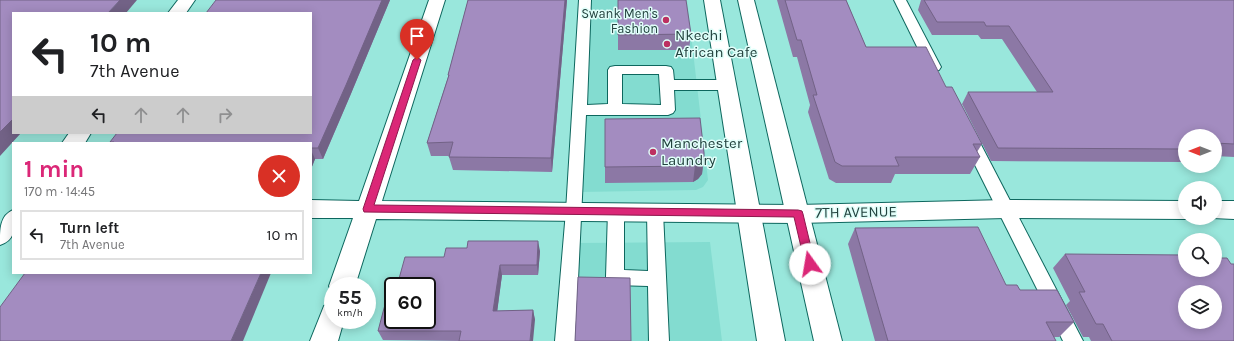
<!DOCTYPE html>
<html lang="en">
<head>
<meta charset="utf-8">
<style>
	body { margin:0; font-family:Karla,sans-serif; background:#f2f2f2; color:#202124; height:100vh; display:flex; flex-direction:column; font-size:15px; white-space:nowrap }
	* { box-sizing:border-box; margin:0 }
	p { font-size:13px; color:#757577 }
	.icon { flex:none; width:22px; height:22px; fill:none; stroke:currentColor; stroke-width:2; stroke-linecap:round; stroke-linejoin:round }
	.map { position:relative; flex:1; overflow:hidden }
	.panel { position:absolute; left:12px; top:142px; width:300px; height:132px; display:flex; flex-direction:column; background:#fff; border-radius:0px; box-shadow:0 2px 10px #0003 }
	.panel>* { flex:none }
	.guide { position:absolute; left:12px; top:12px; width:300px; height:122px; border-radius:0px; box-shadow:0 2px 10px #0003; background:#fff; color:#202124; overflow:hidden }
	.needle { width:26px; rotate:270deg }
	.tools { position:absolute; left:1178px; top:129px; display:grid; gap:8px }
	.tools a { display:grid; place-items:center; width:44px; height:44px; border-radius:50%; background:#fff; box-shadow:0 2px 10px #0003; font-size:20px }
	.speed { position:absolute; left:324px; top:277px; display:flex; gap:8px; font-size:20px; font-weight:700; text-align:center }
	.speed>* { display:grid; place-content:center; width:52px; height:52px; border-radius:50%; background:#fff; box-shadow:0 2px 10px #0003; line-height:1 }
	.speed small { font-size:10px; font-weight:400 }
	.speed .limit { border:2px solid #111; border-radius:6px; background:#fff; color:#111 }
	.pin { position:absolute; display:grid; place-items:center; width:34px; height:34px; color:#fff; margin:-41px -17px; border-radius:50% 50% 50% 0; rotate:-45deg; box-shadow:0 0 4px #0007 }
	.pin .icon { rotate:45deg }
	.me { position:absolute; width:44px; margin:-22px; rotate:347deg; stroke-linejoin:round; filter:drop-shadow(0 0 3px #0008) }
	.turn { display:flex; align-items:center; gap:14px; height:84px; padding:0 12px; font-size:18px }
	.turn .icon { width:52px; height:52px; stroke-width:2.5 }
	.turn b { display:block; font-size:28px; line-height:34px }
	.lanes { display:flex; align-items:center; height:38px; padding:0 12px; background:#0003; justify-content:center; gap:20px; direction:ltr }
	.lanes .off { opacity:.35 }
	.round { display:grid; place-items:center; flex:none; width:42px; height:42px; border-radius:21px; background:#f2f2f2 }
	.head { display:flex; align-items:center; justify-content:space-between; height:68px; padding:0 12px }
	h1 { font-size:24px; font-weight:700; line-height:30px; color:#db2777 }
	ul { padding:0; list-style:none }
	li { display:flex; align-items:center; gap:12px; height:50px; margin:0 8px 6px; padding:0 4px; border:2px solid #e0e0e0; border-radius:0px }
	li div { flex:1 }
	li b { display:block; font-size:15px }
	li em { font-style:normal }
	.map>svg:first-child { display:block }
	.built { fill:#83dcd0 }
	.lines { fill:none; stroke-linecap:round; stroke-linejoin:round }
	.service-casing { stroke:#0d675e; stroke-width:2 }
	.minor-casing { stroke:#0d675e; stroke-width:2 }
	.primary-casing { stroke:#0d675e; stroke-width:2 }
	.service { fill:#fff; fill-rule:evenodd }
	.minor { fill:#fff; fill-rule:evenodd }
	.primary { fill:#fff; fill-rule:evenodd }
	.wall { fill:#8c78a5 }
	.shaded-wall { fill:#726286 }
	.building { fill:#a38cc0; stroke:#726286; fill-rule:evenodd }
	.route { fill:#db2777; stroke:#8e194d }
	.poi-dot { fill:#bd3061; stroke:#e0fef9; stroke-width:1.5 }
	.labels { text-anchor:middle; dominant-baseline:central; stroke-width:3; stroke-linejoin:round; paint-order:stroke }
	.far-poi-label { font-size:13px; fill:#22423e; stroke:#e0fef9; text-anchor:end }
	.poi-label { font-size:15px; fill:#22423e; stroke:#e0fef9; text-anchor:start }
	.street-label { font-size:15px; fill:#22423e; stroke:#e0fef9 }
</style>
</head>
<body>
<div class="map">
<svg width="1234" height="341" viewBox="0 0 1234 341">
	<rect width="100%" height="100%" fill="#99e7dc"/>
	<g class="built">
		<path d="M589,0H687L708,180L703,187L696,190L580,192Z"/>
		<path d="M710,242L722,341H573L577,243Z"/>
	</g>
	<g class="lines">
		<defs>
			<g id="service">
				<path d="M579,0H591L587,105L608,104V70L610,67L615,66H666L671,67L673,70L674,80H728L733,82L735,85L733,88L728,90H674L675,110L673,113L668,115H586L575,341H555L566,211ZM622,74H659L661,105L622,104Z"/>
				<path d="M894,0H906L941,67L939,70L934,71L929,70L927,67Z"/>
				<path d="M969,132L974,133L977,137L1083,341H1063L961,137L964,133Z"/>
				<path d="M616,204L622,206L624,211V270L648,271L647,212L649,207L655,205L661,207L663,212L669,341H649L648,286L615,285L609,282L606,277L608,211L610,206Z"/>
			</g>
			<g id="minor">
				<path d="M178,0H195L186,13H168Z"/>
				<path d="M429,0H445L382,201L798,205L1006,200L1185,201V218H1188L1185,219L1006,218L798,223L376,219L355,286H333V294L329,286L353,218H311V200L359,201Z"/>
				<path d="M69,133H91L85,143H62Z"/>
				<path d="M1215,201H1234V219L1212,218H1215Z"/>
				<path d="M13,210C13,226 18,239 0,245C0,228 0,216 13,210Z"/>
				<path d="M333,302V320H344L338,341H310L324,306Z"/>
			</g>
			<g id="primary">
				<path d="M704,0H720L785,341H757Z"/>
				<path d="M738,0H754L842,341H814Z"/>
			</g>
		</defs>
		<use href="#service" class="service-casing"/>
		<use href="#minor" class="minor-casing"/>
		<use href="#primary" class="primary-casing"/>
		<use href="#service" class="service"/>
		<use href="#minor" class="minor"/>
		<use href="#primary" class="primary"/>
	</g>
	<g class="wall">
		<path d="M216,0H390L350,96L323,159H315L311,169V143H111L110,142L311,133Z"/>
		<path d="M468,0H567L552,172L453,170L449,157V156H431L427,143L448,77V75Z"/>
		<path d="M618,0L691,34L689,50H618Z"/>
		<path d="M777,0H846L866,47L946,87L982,144L977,152L980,157L970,174H895L891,183H836L829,179L808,112L810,105L797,57H793Z"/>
		<path d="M921,0H1234V157L1215,156V136H1185V162L991,161L962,104L968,92H1037L1002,39H981L978,35H932L918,10Z"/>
		<path d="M704,153L702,174L698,179L693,182L605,183V167Z"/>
		<path d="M855,228L1006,285L1020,290L1074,322L1059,337H1054L1056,341H875L848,244Z"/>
		<path d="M540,251L538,275H502L497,311L533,310L535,320L459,341L383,340L378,331L393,320L444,257Z"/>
		<path d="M1065,254L1185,270L1231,264L1234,341H1091L1089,337H1083L1066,305L1070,301L1053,268Z"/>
	</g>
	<g class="shaded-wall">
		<path d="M120,0H137L126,13H108Z"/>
		<path d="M382,0H390L350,96L323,159L318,148Z"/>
		<path d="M565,0H567L552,172L551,158Z"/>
		<path d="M13,119V133H21L0,156V132Z"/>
		<path d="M311,150L315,159L311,169Z"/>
		<path d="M704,158L702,174L698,179L693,182L695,166Z"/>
		<path d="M538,241L540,251L538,275L537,265Z"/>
		<path d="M500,265L502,275L496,321L493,311Z"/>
		<path d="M261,273H271L243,341H231Z"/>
		<path d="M533,310L535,320L533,341H530Z"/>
	</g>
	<g class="building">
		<path d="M0,0H120L108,13H13V119L0,132Z"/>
		<path d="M216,0H382L346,85L318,148H311V143H114V142H110L117,133H311V13H206Z"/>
		<path d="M468,0H565L551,158L449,157L453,142L427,143L449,75H448Z"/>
		<path d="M618,0H686L691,34L618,35Z"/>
		<path d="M785,0H846L866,47H926L946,87H952L982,144H973L980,157H895L899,166H842L835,162L813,95H817L801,40H797Z"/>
		<path d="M924,0H1234V144L1215,143V136H1185V149L998,148L968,92H1053L1009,26H986L984,22H937Z"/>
		<path d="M700,118L704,153V158L700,163L695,166L605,167V119Z"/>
		<path d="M978,227L1006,285H1017L1020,290H1057L1074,322H1046L1056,341H888L855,228Z"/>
		<path d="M468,241H538L537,265H500L493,311L533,310L530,341H459L461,331H378L387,297H393V320H427V286H397L405,257H444L446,248H467Z"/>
		<path d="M1065,254L1185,255V270H1215V258H1227L1231,264H1234V341H1112L1103,324H1096L1079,292H1085ZM1185,292H1215V322H1185Z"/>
		<path d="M25,273H261L231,341H0V307Z"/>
		<path d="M578,277L630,278L631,341H575Z"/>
	</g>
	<path class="route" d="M417,57L421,60L374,205L798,210L802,211L803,214L815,264L814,267L810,268L806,267L805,264L794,217L364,212L363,209L413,60Z"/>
	<g class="poi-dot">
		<circle cx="666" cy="20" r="4"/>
		<circle cx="667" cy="44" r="4"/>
		<circle cx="653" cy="152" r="4"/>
	</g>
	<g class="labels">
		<g class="far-poi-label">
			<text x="658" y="13">Swank Men's<tspan x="658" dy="15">Fashion</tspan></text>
		</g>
		<g class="poi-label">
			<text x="675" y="35">Nkechi<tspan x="675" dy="17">African Cafe</tspan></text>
			<text x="661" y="143">Manchester<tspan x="661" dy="17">Laundry</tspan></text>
		</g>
		<g class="street-label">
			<text transform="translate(856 212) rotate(-1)">7TH AVENUE</text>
		</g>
	</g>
</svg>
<div class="tools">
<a><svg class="needle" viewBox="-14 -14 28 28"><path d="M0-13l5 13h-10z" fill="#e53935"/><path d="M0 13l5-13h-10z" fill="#757577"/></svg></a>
<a><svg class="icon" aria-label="sound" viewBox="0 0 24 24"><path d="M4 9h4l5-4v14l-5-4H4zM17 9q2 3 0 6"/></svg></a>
<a><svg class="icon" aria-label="search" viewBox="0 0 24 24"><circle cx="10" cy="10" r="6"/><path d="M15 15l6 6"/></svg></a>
<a><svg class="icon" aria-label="layers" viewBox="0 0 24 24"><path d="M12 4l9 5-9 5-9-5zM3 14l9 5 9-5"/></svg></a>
</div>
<div class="speed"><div>55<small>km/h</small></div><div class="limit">60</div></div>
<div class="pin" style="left:417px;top:60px;background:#d93025"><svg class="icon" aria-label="arrive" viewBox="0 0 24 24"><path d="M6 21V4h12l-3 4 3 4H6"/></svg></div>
<svg class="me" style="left:810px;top:264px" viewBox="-20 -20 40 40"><circle r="19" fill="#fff"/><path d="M0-13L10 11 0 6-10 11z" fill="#db2777"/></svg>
<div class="guide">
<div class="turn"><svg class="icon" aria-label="left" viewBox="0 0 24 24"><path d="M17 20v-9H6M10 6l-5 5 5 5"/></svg><div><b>10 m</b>7th Avenue</div></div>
<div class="lanes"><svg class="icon" aria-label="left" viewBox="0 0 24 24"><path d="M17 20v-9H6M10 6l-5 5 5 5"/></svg><svg class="icon off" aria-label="ahead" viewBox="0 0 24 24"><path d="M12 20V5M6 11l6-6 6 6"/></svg><svg class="icon off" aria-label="ahead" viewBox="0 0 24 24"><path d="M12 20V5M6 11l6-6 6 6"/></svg><svg class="icon off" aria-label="right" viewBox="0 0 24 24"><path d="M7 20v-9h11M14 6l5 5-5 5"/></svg></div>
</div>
<section class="panel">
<div class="head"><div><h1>1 min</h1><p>170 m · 14:45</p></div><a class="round" style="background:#d93025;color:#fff"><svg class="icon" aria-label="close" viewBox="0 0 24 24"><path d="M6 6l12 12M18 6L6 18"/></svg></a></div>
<ul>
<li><svg class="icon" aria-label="left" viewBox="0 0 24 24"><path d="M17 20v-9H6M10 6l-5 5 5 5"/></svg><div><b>Turn left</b><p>7th Avenue</p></div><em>10 m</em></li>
</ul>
</section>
</div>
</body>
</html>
